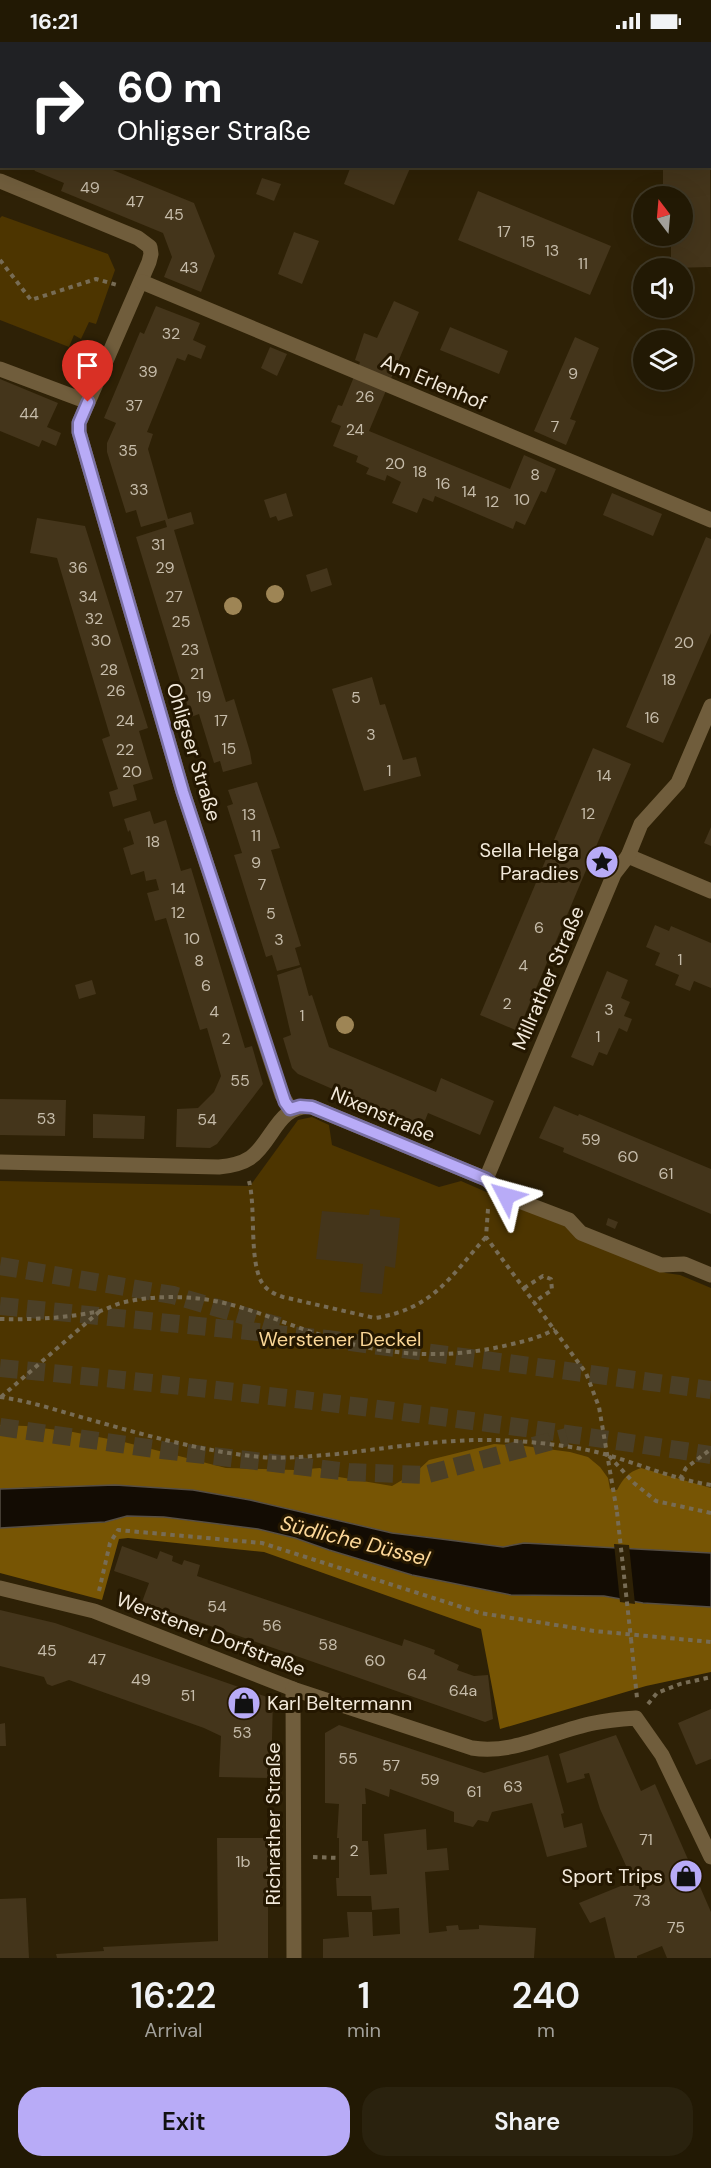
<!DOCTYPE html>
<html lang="en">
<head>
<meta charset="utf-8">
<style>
	body { margin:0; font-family:"DM Sans",sans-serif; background:#2a220e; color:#f1f3f6; height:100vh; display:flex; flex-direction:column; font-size:22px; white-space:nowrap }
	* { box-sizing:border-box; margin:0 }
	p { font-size:20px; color:#a2a09a }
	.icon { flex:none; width:33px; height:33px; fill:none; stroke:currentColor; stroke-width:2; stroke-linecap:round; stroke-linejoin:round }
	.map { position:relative; height:1916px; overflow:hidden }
	.details { display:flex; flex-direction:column; background:#221904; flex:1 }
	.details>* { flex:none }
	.hud { position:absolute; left:0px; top:0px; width:711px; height:126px; box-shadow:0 6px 24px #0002,0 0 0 2px #3f3826; background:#202124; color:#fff; overflow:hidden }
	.needle { width:39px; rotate:344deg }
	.controls { position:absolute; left:633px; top:144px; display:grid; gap:12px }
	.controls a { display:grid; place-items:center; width:60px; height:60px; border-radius:50%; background:#221904; box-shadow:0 6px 24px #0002,0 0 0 2px #3f3826; font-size:30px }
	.pin { position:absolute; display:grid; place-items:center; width:51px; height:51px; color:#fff; margin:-62px -26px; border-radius:50% 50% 50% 0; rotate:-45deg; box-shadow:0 0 6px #0007 }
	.pin .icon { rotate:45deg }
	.me { position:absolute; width:66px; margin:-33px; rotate:309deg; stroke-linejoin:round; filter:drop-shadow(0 0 4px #0008) }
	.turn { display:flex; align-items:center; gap:21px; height:126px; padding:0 18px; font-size:27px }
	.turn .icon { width:78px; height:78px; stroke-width:2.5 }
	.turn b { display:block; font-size:42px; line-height:51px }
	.eta { display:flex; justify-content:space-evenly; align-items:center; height:102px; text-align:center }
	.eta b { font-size:36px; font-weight:600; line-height:42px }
	.primary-button { display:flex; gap:12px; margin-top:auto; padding:12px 18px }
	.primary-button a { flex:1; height:69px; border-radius:24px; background:#b8abf7; color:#111; font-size:24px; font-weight:600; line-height:69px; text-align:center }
	.primary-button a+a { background:#2a220e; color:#f1f3f6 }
	.status { display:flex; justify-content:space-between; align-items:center; height:42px; padding:0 30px; background:#221904; direction:ltr }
	.status svg { height:16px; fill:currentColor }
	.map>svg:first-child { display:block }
	.green { fill:#4d3500 }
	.forest { fill:#775504 }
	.water { fill:#130c03; stroke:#564e44; stroke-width:1.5 }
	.pier { fill:#2e2106 }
	.building { fill:#44351b }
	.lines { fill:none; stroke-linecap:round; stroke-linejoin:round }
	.highway-tunnel { stroke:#4b3f26; stroke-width:18; stroke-dasharray:18 9; stroke-linecap:butt }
	.path { stroke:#776c55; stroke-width:4; stroke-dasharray:4.5 4.5; stroke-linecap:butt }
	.minor { stroke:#705d3c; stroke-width:15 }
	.path-bridge { stroke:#776c55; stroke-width:4; stroke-dasharray:4.5 4.5; stroke-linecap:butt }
	.tree { fill:#9e8555 }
	.route-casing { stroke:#786fa1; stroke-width:15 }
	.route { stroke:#b8abf7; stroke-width:10 }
	.labels { text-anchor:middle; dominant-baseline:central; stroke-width:6; stroke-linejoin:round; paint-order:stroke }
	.number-label { font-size:16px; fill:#c6bcaa }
	.street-label { font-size:20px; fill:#f2e9da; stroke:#241700 }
	.poi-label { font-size:20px; fill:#f2e9da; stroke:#241700; text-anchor:end }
	.park-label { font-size:20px; fill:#fad696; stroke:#241700 }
	.water-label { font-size:21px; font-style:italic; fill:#fdd899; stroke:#241700 }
</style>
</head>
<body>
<div class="status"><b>16:21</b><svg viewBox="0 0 49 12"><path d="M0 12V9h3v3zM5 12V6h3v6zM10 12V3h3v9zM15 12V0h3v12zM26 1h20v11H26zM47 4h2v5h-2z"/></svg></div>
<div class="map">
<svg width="711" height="1916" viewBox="0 0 711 1916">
	<rect width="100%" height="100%" fill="#2e2106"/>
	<g class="green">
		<path d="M2,174L108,212L115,228L96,282L89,280L81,297L74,293L69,305L0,278V176Z"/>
		<path d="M312,1075L329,1083L332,1103L439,1145L461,1139L569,1186L578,1195L666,1231L680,1233L711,1246V1511L163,1445L0,1447V1139L250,1144L298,1078Z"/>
	</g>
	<g class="forest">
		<path d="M0,1383L26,1384L73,1390L124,1400L226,1426L295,1428L320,1426L333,1434L392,1444L416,1430L429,1418L494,1402L525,1404L570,1410L588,1415L600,1425L608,1436L610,1447L617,1448C623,1437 628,1430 641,1426L711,1446V1511L524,1501L503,1505L392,1491L250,1458L56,1444L0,1447Z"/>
		<path d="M127,1474L164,1475L258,1487L295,1496L329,1508L412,1533L511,1553L604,1554L643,1561L711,1565V1630L646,1644L500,1687L481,1587L264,1510L128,1496L119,1497L102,1558L0,1531V1486L105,1480Z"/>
	</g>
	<path class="water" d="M115,1443L193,1448L250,1458L392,1491L441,1497L503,1505L524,1501L711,1511V1565L643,1561L604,1554L511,1553L412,1533L329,1508L295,1496L258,1487L164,1475L127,1474L105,1480L0,1486V1447Z"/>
	<path class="pier" d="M614,1502L629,1503L635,1562L620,1560Z"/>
	<g class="building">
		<path d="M32,124H103L194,161L215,214L201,250L164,235L172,215L163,191L61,149L64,141L35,129Z"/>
		<path d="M351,124H411L394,163L344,142Z"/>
		<path d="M663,124H710L711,225L671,226V194H682V154H663Z"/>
		<path d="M262,136L281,142L274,159L256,152Z"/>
		<path d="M478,149L611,204L590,253L458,198Z"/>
		<path d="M294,190L319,199L302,242L278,232Z"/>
		<path d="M394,259L419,270L369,389L510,447L524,413L556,427L546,451L541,449L525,483L516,479L513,487L435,454L433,460L423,456L417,471L392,461L401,440L387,433L385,439L366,432L369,426L356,420L358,414L333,404L341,384L331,380L338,363L342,364L360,320L355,318L364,291L377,296Z"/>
		<path d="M156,264L200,281L193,298L206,304L201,317L188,312L185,319L177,316L147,390L153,392L148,407L168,477L191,470L194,482L174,488L226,660L234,657L250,710L252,722L223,730L220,719L214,721L199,672L191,675L136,495L167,485L165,478L141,485L136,468L126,471L107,410V401L116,381L104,376L140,290L144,292Z"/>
		<path d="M450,285L508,309L499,332L440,308Z"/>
		<path d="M575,295L599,306L570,377L576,379L566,403L534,389Z"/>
		<path d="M270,305L287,312L277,334L261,326Z"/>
		<path d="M0,337L58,361L47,385L61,391L56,404L42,398L39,405L0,389Z"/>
		<path d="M286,451L293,474L278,479L276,474L270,476L264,458Z"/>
		<path d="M612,451L662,472L653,494L603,473Z"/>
		<path d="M37,476L85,484L148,686L139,689L153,737L133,743L137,758L113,765L109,750L118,747L102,697L110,694L57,516L30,511Z"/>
		<path d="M706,495L711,497V591L663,701L626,685Z"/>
		<path d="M327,526L332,543L311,550L306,533Z"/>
		<path d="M372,635L380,663L385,662L403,718L416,715L421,734L364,749L332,647Z"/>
		<path d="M593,706L631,722L518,989L480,973Z"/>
		<path d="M257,740L280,806L271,808L301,904L295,906L300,923L277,929L272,913L266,915L234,813L242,811L227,764L233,762L228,748Z"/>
		<path d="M150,769L154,782L166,778L181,829L191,826L245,1006L252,1004L263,1042L217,1102L210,1106L176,1105L177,1067L198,1066L214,1050L221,1034L207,986L200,988L166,876L155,879L147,851L159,848L156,837L146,839L144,829L131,833L123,806L134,802L130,788L128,790L124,777Z"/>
		<path d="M711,785V804L704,801Z"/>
		<path d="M655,883L669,889L671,884L711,901V946L694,939L690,949L675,943L679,933L655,923L660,911L646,905Z"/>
		<path d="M301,925L309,954L312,953L329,1005L436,1050L441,1036L494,1059L480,1093L428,1071L422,1086L298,1032L292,1026L283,996L291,993L277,933Z"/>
		<path d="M607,929L628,938L621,956L630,960L624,974L632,977L627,990L619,986L607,1013L599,1010L593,1024L571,1015Z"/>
		<path d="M92,938L96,952L79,957L75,943Z"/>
		<path d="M0,1057L66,1058L65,1094L0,1093Z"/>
		<path d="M554,1064L578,1074L579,1072L711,1127V1172L563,1110L564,1106L539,1096Z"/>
		<path d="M93,1072L145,1074L144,1097L93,1096Z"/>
		<path d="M370,1167L380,1168V1174L400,1176L395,1226L385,1224L382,1252L360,1250L363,1222L316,1217L322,1169L369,1173Z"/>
		<path d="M608,1176L618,1180L615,1187L606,1183Z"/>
		<path d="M122,1504L157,1517L160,1509L173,1514L172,1519L182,1523L184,1518L200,1523L197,1534L402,1604L404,1597L435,1608L434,1612L459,1623L457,1628L474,1634L488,1633L493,1677L485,1680L142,1560L149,1541L114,1529Z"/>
		<path d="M0,1568L55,1581L273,1657L271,1736L219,1735L221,1694L204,1686L69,1638L52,1644L47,1642L44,1635L0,1624Z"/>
		<path d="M711,1667V1717L696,1723L678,1681Z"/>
		<path d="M5,1681L6,1704H0V1682Z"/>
		<path d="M339,1683L484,1731L548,1713L564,1771L561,1772L564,1786L582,1781L587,1805L547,1815L532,1761L492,1770L488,1780L478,1778L473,1785L454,1780V1770L390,1747L389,1755L365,1746L366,1762H362V1799H368L370,1833L387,1832L384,1792L426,1787L427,1808L447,1806L449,1828L425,1830L429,1891L447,1889L446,1884L458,1883L459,1888L479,1887V1883L536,1886L534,1916H323V1897L349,1895L347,1870H372L373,1894L400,1892L399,1866L372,1868L371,1854H337L336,1836H339V1796H337L339,1762L325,1761V1691Z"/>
		<path d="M616,1693L641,1749L655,1742L711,1870V1916H667L662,1904L637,1914V1916H615L605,1875L590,1881L579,1861L633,1839L600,1767L589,1731L584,1732L585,1736L567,1741L559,1712Z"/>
		<path d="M217,1796H268V1916H57L56,1912L104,1909L103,1905L218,1899Z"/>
		<path d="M26,1856L29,1916H0V1857Z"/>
	</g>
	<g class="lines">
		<g class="highway-tunnel">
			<path d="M0,1224L173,1253L279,1284"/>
			<path d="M0,1264L327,1297L711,1348"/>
			<path d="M0,1326C238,1348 475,1377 711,1413"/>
			<path d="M0,1385L162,1408L349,1430L424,1433L567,1395"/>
		</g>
		<g class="path">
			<path d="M0,218L31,258L96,237L117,243"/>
			<path d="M249,1139C256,1166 249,1215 261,1239C266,1248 274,1252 283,1255L375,1276C433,1267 450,1235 486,1195"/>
			<path d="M488,1167L486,1195L586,1331L599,1365L617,1470"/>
			<path d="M524,1246L543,1234L551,1237L552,1248L534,1260"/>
			<path d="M0,1277C32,1278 68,1276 100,1269C107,1267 114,1263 121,1261C144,1255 170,1254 194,1256C240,1260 281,1281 324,1294C385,1314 446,1318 508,1303C525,1299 539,1296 555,1287"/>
			<path d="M0,1355C30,1359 59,1369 88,1377C144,1393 201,1409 260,1415C286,1417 311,1414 337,1412C389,1406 442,1397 495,1398C529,1399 579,1404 611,1414C644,1424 677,1438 711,1443"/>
			<path d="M1,1355L100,1269"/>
			<path d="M609,1414L634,1441L656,1459L711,1471"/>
			<path d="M680,1437L686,1426L711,1407"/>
			<path d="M99,1549L110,1501L118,1488L262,1501L480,1571L594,1589L711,1600"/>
			<path d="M631,1597L637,1656"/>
			<path d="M648,1662L657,1651L680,1642L711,1635"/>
			<path d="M313,1815L339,1816"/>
		</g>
		<g class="minor">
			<path d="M0,139L138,196L150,205L151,212L149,220L79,381V390L183,750L282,1053L290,1067"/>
			<path d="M142,240L711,478"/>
			<path d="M0,327L88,360"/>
			<path d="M628,814L711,849"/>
			<path d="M0,1120L219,1125C230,1124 241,1122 250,1116C274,1099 277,1062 312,1065L486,1137L506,1154L569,1178L581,1191L661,1223L684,1222L711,1233"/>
			<path d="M486,1137L614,832L628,814L641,782L678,741L711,664"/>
			<path d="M0,1546L94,1569L293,1647L472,1706C514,1713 553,1689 594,1681C608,1678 622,1677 636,1676L662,1713L711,1815"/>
			<path d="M293,1647L294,1916"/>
		</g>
		<path class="path-bridge" d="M617,1470L631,1597"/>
	</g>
	<g class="tree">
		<circle cx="275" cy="552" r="9"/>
		<circle cx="233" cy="564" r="9"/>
		<circle cx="345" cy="983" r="9"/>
	</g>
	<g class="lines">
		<defs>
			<path id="route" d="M88,360L79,381V390L183,750L285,1060L290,1067L300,1064L312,1065L486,1137L506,1154"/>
		</defs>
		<use href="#route" class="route-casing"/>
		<use href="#route" class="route"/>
	</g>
	<defs>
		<symbol id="sight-disc" viewBox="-11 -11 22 22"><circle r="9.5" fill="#b8abf7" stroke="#241700"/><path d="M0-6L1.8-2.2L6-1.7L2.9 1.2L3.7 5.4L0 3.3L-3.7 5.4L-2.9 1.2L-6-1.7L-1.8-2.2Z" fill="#111"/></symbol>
		<symbol id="shop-disc" viewBox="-11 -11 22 22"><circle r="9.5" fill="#b8abf7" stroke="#241700"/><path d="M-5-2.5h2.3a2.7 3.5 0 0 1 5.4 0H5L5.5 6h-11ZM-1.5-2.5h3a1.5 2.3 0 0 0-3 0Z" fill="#111"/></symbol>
	</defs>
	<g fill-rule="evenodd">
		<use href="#sight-disc" x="583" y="801" width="38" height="38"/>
		<use href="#shop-disc" x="225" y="1642" width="38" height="38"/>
		<use href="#shop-disc" x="667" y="1815" width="38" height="38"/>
	</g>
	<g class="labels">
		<g class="number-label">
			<text x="90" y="145">49</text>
			<text x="135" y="159">47</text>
			<text x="174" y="172">45</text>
			<text x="504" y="189">17</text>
			<text x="528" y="199">15</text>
			<text x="552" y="208">13</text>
			<text x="583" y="221">11</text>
			<text x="189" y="225">43</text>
			<text x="171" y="291">32</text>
			<text x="148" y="329">39</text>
			<text x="573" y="331">9</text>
			<text x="365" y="354">26</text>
			<text x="134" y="363">37</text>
			<text x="29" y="371">44</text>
			<text x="555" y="384">7</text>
			<text x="355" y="387">24</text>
			<text x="128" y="408">35</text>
			<text x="395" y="421">20</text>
			<text x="420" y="429">18</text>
			<text x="535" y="432">8</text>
			<text x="443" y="441">16</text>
			<text x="139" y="447">33</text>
			<text x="469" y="449">14</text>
			<text x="522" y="457">10</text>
			<text x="492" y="459">12</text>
			<text x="158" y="502">31</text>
			<text x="78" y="525">36</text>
			<text x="165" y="525">29</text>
			<text x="88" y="554">34</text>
			<text x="174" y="554">27</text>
			<text x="94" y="576">32</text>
			<text x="181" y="579">25</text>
			<text x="101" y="598">30</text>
			<text x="684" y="600">20</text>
			<text x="190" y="607">23</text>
			<text x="109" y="627">28</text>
			<text x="197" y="631">21</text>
			<text x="669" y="637">18</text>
			<text x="116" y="648">26</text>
			<text x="204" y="654">19</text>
			<text x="356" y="655">5</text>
			<text x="652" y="675">16</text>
			<text x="125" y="678">24</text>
			<text x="221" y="678">17</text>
			<text x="371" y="692">3</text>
			<text x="229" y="706">15</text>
			<text x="125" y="707">22</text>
			<text x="389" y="728">1</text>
			<text x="132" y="729">20</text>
			<text x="604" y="733">14</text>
			<text x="588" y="771">12</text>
			<text x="249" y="772">13</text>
			<text x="256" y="793">11</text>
			<text x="153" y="799">18</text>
			<text x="256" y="820">9</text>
			<text x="262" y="842">7</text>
			<text x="178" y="846">14</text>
			<text x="178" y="870">12</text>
			<text x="271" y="871">5</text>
			<text x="539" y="885">6</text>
			<text x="192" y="896">10</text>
			<text x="279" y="897">3</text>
			<text x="680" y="917">1</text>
			<text x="199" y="918">8</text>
			<text x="523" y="923">4</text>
			<text x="206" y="943">6</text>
			<text x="507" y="961">2</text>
			<text x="609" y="967">3</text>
			<text x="214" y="969">4</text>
			<text x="302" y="973">1</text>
			<text x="598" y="994">1</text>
			<text x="226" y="996">2</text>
			<text x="240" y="1038">55</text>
			<text x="46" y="1076">53</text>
			<text x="207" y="1077">54</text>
			<text x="591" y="1097">59</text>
			<text x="628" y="1114">60</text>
			<text x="666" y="1131">61</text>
			<text x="217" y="1564">54</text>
			<text x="272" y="1583">56</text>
			<text x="328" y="1602">58</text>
			<text x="47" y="1608">45</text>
			<text x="97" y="1617">47</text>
			<text x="375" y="1618">60</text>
			<text x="417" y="1632">64</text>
			<text x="141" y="1637">49</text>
			<text x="463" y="1648">64a</text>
			<text x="188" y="1653">51</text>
			<text x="242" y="1690">53</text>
			<text x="348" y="1716">55</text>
			<text x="391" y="1723">57</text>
			<text x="430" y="1737">59</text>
			<text x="513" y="1744">63</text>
			<text x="474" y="1749">61</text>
			<text x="646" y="1797">71</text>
			<text x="354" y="1808">2</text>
			<text x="243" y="1819">1b</text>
			<text x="642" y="1858">73</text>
			<text x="676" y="1885">75</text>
		</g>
		<g class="street-label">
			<text transform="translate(434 340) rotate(23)">Am Erlenhof</text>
			<text transform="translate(194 710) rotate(73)">Ohligser Straße</text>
			<text transform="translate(548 936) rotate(-67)">Millrather Straße</text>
			<text transform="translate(383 1072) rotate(23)">Nixenstraße</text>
			<text transform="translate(211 1592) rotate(21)">Werstener Dorfstraße</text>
			<text transform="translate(273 1782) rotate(-90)">Richrather Straße</text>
		</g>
		<g class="poi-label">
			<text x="579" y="808">Sella Helga<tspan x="579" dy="23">Paradies</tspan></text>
			<text x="267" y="1661" text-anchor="start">Karl Beltermann</text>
			<text x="663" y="1834">Sport Trips</text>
		</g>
		<g class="park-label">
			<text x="340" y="1297">Werstener Deckel</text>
		</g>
		<g class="water-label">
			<text transform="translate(355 1499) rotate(14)">Südliche Düssel</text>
		</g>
	</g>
</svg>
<div class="controls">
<a><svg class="needle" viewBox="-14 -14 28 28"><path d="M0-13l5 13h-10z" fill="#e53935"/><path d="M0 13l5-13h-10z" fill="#a2a09a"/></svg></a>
<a><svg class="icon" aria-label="sound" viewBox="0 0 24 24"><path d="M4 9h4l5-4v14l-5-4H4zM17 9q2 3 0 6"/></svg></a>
<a><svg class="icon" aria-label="layers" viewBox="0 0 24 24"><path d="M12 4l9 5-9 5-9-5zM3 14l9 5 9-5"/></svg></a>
</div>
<div class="pin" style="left:88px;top:360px;background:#d93025"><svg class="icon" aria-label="arrive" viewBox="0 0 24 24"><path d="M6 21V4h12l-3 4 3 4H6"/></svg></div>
<svg class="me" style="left:506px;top:1154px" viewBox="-20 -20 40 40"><path d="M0-17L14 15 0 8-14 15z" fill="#b8abf7" stroke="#fff" stroke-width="4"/></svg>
<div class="hud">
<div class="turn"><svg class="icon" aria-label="right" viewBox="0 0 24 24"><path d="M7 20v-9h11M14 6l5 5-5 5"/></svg><div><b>60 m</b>Ohligser Straße</div></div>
</div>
</div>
<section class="details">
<div class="eta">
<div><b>16:22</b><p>Arrival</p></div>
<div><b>1</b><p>min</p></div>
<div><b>240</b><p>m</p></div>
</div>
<div class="primary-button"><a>Exit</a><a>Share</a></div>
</section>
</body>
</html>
